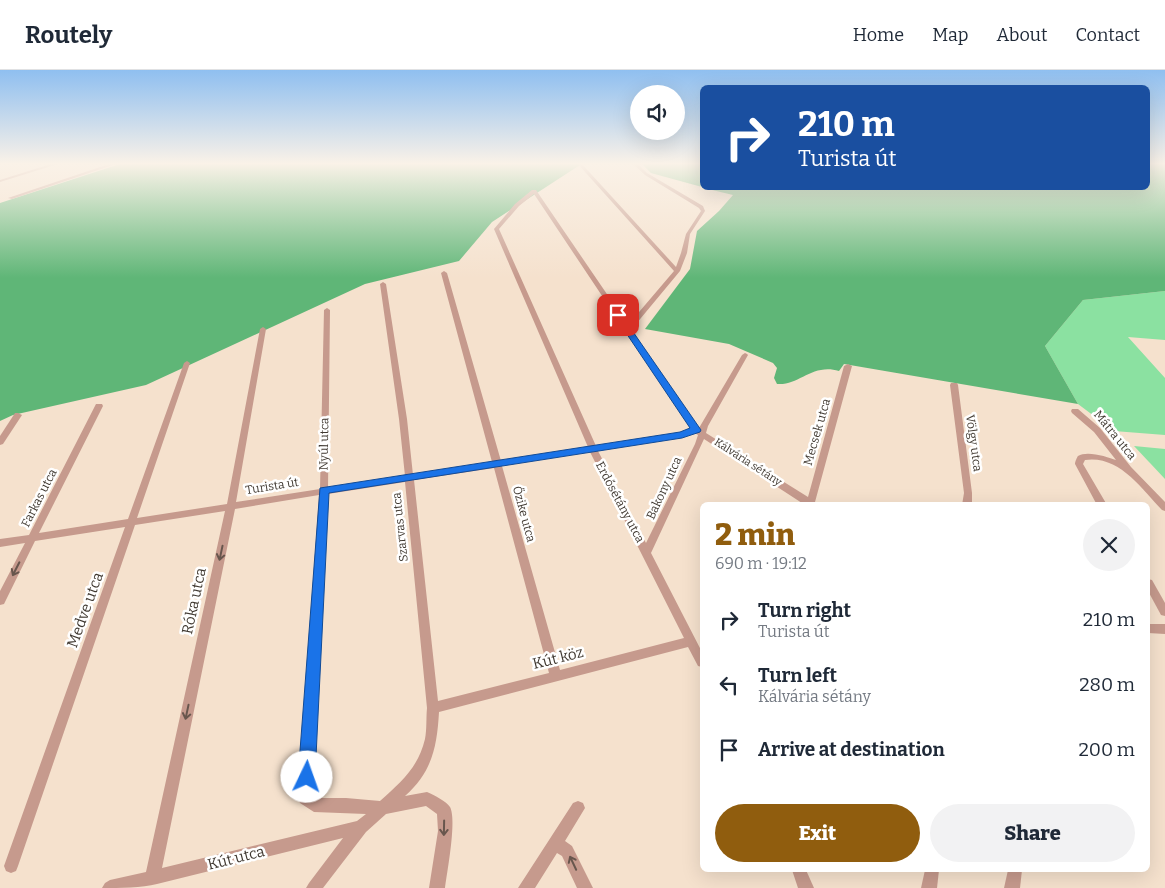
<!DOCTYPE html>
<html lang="en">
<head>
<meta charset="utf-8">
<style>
	body { margin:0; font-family:Bitter,serif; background:#f2f2f3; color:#1f2937; height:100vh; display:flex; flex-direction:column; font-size:19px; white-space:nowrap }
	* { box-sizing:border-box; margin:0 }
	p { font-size:16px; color:#747a83 }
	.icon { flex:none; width:28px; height:28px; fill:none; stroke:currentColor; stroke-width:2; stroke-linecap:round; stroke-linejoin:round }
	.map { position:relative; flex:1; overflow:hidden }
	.drawer { position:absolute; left:700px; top:432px; width:450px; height:370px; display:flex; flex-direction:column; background:#fff; border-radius:8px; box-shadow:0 5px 20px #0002 }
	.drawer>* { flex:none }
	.banner { position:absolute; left:700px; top:15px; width:450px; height:105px; border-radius:8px; box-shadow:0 5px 20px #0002; background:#1a4fa0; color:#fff; overflow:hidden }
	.buttons { position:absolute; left:630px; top:15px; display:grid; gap:10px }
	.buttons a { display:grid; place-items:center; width:55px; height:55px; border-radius:50%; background:#fff; box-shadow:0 5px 20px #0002; font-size:25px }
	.pin { position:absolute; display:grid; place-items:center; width:42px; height:42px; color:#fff; margin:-21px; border-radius:10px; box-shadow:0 2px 8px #0006 }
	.me { position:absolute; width:55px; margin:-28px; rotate:3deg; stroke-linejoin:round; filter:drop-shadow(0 0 4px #0008) }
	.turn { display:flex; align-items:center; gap:18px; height:105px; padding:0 15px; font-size:22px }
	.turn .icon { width:65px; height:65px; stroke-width:2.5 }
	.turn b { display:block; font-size:35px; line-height:42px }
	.round { display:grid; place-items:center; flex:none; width:52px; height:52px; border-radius:26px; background:#f2f2f3 }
	.headline { display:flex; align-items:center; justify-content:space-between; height:85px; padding:0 15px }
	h1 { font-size:30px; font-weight:800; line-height:38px; color:#905d0e }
	.action { display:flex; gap:10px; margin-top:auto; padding:10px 15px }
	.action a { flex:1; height:58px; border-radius:30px; background:#905d0e; color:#fff; font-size:20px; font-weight:800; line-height:58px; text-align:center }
	.action a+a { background:#f2f2f3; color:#1f2937 }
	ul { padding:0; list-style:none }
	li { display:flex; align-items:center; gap:15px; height:65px; padding:0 15px }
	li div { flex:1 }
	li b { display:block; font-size:19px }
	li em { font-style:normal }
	header { display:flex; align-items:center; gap:30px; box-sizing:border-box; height:70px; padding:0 25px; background:#fff; border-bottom:1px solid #e0e1e3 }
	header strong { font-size:24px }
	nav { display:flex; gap:28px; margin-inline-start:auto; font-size:18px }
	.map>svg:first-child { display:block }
	.green { fill:#8be1a1 }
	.forest { fill:#5fb677 }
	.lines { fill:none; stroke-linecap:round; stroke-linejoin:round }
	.minor { fill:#c69a8d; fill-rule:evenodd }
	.oneway { stroke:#68564d }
	.route { fill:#1a73e8; stroke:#114b97 }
	.labels { text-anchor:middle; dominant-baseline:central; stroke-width:5; stroke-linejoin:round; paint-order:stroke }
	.far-street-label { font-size:11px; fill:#403931; stroke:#fff }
	.street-label { font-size:12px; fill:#403931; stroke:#fff }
	.near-street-label { font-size:15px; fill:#403931; stroke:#fff }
</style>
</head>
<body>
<header>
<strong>Routely</strong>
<nav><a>Home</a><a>Map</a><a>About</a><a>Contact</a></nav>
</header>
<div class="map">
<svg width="1165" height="818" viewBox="0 0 1165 818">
	<rect width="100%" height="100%" fill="#f5e1cd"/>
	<g class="green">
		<path d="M1165,221V270L1128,267L1165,308V365L1114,361L1078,334L1045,276L1083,230Z"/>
		<path d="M1134,376L1165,379V409Z"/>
	</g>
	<g class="forest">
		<path d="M123,93H583L492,152L459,191L365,214L146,315L13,345L0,351V133Z"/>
		<path d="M641,93H702V117L651,103Z"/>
		<path d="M1148,93H1165V221L1083,230L1045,276L1078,334L844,294L839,301C812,293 799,316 777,314L774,308L777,298L773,293L729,274L645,259L690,199L697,161L719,141L733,125L704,118H1148Z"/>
	</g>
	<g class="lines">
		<g class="minor">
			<path d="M0,93H4L0,95Z"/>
			<path d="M54,93H61L0,112V110Z"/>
			<path d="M112,93H119L12,129L8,128Z"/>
			<path d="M577,93H581L676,197L681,183L686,164L701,141L699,138L645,105L632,93H637L647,103L703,136L705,141L690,164L687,183L680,201L631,260L699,358L742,285L745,283L747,284L748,285L708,356L706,363L808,427L844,296L848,294L852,296L815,432L819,435H805L704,369L651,483L702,582V597L698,596L688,577L439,642C437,677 432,702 405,726L427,722C434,725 446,731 450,737C457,750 447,802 445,818H429L438,761L437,744L426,736L386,744L366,762L323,818H306L309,813L343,768L157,814C142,818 120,818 102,818L105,813L110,810L146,802L225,441L135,455L18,796L16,801L11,803L6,801L4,796L125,457L35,471L4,534L0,535V521L25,473L0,477V469L29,465L96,334H102L103,336L39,463L128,449L184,293L187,291L190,293L137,448L227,434L260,259L263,257L266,259L236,432L320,419L324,240L327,238L330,240L328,418L405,406L399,349L380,214L383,212L386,214L407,349L413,405L492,392L441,203L444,201L447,203L501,391L588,377L494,159L515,134L532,120H536L628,255L674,201ZM534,124L691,359L681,363L596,376L499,159L519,136ZM695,363L698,365L695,374L646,473L598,381L682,367ZM590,382L684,568L560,600L502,396ZM494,398L549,603L438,631L414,410ZM405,412L427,638C426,648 427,659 425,669C418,698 401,712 380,731L346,728H316L312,725L328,424ZM319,425L298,728L300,733L314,742L366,744L357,751L162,798L235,439Z"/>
			<path d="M951,313H957L958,315L972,423V435H962L964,423L950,315Z"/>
			<path d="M1072,339H1078L1100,358L1131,397L1165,432V441L1162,440C1141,418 1119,385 1085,390L1083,394L1107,435H1097L1075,394C1075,392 1077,387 1078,386C1087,380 1108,387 1116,390L1094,362L1072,343L1071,341Z"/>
			<path d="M15,343H18L22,345L3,374L0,375V366Z"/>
			<path d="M1148,509L1152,510L1165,533V546L1161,545L1148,521Z"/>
			<path d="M1148,554H1165V564L1148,563Z"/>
			<path d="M578,731L583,733L585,738L565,771L572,776L593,818H577L562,786L557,783L535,818H518L573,733Z"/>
			<path d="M792,800H806L814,818H798Z"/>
			<path d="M925,800H939L937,818H921Z"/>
			<path d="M1008,800H1022L1020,818H1004Z"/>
		</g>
	</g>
	<defs><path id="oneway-shaft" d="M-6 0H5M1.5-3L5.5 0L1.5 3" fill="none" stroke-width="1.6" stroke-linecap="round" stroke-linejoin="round" transform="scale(1.25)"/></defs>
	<g class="oneway">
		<use href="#oneway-shaft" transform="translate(221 483) rotate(102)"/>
		<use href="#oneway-shaft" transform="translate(16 499) rotate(117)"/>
		<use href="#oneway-shaft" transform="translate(187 642) rotate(102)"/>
		<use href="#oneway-shaft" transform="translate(444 758) rotate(91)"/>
		<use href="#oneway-shaft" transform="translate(573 793) rotate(-115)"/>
	</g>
	<linearGradient id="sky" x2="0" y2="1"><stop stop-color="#8fbff0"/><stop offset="0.45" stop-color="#faf2e8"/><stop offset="1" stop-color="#faf2e8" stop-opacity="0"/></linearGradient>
	<rect width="1165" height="208" fill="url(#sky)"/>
	<path class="route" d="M618,242L620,243L701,360L700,362L682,368L329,423L315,707L313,714L307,716L301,714L298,707L320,418L680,362L690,358L614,245Z"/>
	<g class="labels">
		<g class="far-street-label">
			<text transform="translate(748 392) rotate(33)">Kálvária sétány</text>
		</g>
		<g class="street-label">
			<text transform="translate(817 362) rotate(-74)">Mecsek utca</text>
			<text transform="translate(1115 365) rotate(51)">Mátra utca</text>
			<text transform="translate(974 373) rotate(82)">Völgy utca</text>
			<text transform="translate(324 374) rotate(-89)">Nyúl utca</text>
			<text transform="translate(272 416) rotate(-9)">Turista út</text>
			<text transform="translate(664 418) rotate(-65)">Bakony utca</text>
			<text transform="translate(39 428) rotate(-63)">Farkas utca</text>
			<text transform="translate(620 432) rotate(62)">Erdősétány utca</text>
			<text transform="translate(524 444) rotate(75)">Őzike utca</text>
			<text transform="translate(400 457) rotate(-96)">Szarvas utca</text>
		</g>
		<g class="near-street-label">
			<text transform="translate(194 531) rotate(-78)">Róka utca</text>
			<text transform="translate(85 540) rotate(-70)">Medve utca</text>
			<text transform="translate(558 588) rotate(-14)">Kút köz</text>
			<text transform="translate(236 788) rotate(-14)">Kút utca</text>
		</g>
	</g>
</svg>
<div class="buttons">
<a><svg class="icon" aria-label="sound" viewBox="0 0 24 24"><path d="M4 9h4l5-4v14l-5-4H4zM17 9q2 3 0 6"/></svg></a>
</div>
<div class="pin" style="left:618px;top:245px;background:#d93025"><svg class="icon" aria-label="arrive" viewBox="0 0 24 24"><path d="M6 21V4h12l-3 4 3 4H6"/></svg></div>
<svg class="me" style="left:307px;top:707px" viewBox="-20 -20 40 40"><circle r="19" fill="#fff"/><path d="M0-13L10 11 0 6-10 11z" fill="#1a73e8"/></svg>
<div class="banner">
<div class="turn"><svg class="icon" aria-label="right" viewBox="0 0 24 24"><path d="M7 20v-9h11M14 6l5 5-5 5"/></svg><div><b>210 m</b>Turista út</div></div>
</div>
<section class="drawer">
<div class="headline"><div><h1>2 min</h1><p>690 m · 19:12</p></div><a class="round"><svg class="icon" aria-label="close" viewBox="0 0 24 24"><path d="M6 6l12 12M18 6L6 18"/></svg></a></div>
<ul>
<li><svg class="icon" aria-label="right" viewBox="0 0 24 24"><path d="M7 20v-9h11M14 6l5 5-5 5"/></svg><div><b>Turn right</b><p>Turista út</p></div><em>210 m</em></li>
<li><svg class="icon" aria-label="left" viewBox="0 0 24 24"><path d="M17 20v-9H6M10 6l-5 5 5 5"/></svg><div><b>Turn left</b><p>Kálvária sétány</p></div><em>280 m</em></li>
<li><svg class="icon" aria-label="arrive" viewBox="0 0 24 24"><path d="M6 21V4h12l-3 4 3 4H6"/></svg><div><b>Arrive at destination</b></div><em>200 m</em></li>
</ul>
<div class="action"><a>Exit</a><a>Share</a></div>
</section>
</div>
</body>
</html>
